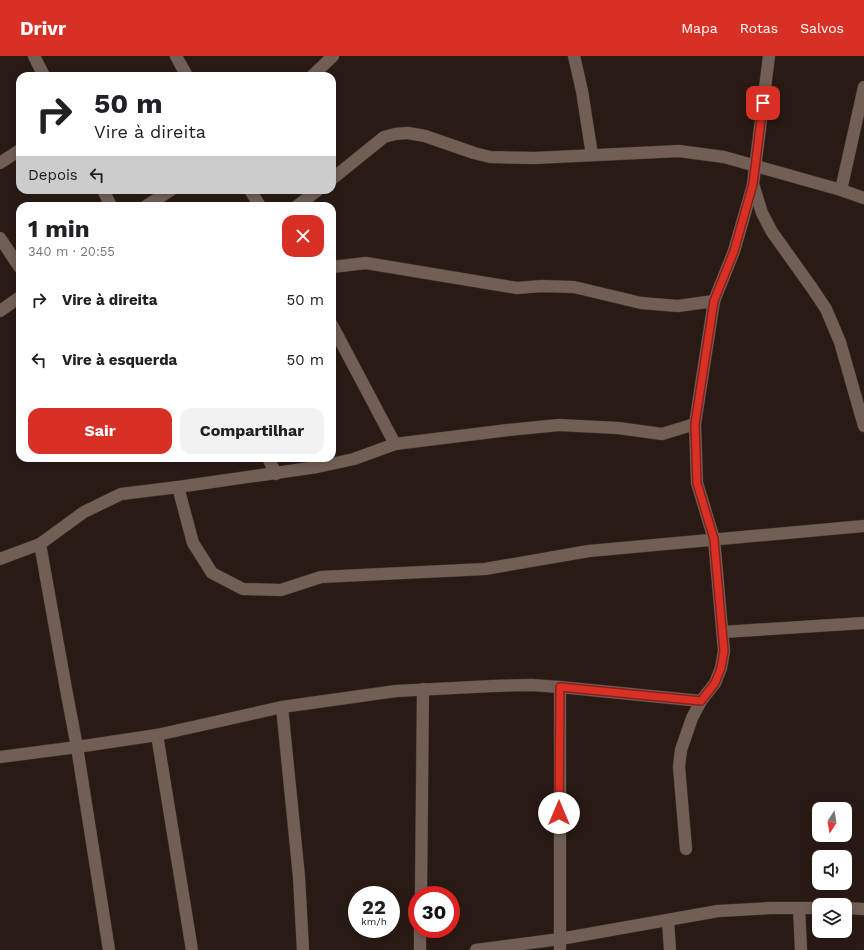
<!DOCTYPE html>
<html lang="pt">
<head>
<meta charset="utf-8">
<style>
	body { margin:0; font-family:"Work Sans",sans-serif; background:#f2f2f2; color:#202124; height:100vh; display:flex; flex-direction:column; font-size:15px; white-space:nowrap }
	* { box-sizing:border-box; margin:0 }
	p { font-size:13px; color:#757577 }
	.icon { flex:none; width:22px; height:22px; fill:none; stroke:currentColor; stroke-width:2; stroke-linecap:round; stroke-linejoin:round }
	.map { position:relative; flex:1; overflow:hidden }
	.side { position:absolute; left:16px; top:146px; width:320px; height:260px; display:flex; flex-direction:column; background:#fff; border-radius:12px; box-shadow:0 2px 6px #0003 }
	.side>* { flex:none }
	.guide { position:absolute; left:16px; top:16px; width:320px; height:122px; border-radius:12px; box-shadow:0 2px 6px #0003; background:#fff; color:#202124; overflow:hidden }
	.needle { width:26px; rotate:192deg }
	.fabs { position:absolute; left:812px; top:746px; display:grid; gap:8px }
	.fabs a { display:grid; place-items:center; width:40px; height:40px; border-radius:8px; background:#fff; box-shadow:0 2px 6px #0003; font-size:20px }
	.speed { position:absolute; left:348px; top:830px; display:flex; gap:8px; font-size:20px; font-weight:700; text-align:center }
	.speed>* { display:grid; place-content:center; width:52px; height:52px; border-radius:50%; background:#fff; box-shadow:0 2px 6px #0003; line-height:1 }
	.speed small { font-size:10px; font-weight:400 }
	.speed .limit { border:6px solid #d22; background:#fff; color:#111 }
	.pin { position:absolute; display:grid; place-items:center; width:34px; height:34px; color:#fff; margin:-17px; border-radius:8px; box-shadow:0 2px 6px #0006 }
	.me { position:absolute; width:44px; margin:-22px; rotate:0deg; stroke-linejoin:round; filter:drop-shadow(0 0 3px #0008) }
	.turn { display:flex; align-items:center; gap:14px; height:84px; padding:0 12px; font-size:18px }
	.turn .icon { width:52px; height:52px; stroke-width:2.5 }
	.turn b { display:block; font-size:28px; line-height:34px }
	.then { display:flex; align-items:center; height:38px; padding:0 12px; background:#0003; gap:8px; font-size:15px }
	.round { display:grid; place-items:center; flex:none; width:42px; height:42px; border-radius:12px; background:#f2f2f2 }
	.summary { display:flex; align-items:center; justify-content:space-between; height:68px; padding:0 12px }
	h1 { font-size:24px; font-weight:700; line-height:30px }
	.cta { display:flex; gap:8px; margin-top:auto; padding:8px 12px }
	.cta a { flex:1; height:46px; border-radius:12px; background:#d93025; color:#fff; font-size:16px; font-weight:700; line-height:46px; text-align:center }
	.cta a+a { background:#f2f2f2; color:#202124 }
	ul { padding:0; list-style:none }
	li { display:flex; align-items:center; gap:12px; height:60px; padding:0 12px }
	li div { flex:1 }
	li b { display:block; font-size:15px }
	li em { font-style:normal }
	header { display:flex; align-items:center; gap:24px; box-sizing:border-box; height:56px; padding:0 20px; background:#d93025; color:#fff }
	header strong { font-size:19px }
	nav { display:flex; gap:22px; margin-inline-start:auto; font-size:14px }
	.map>svg:first-child { display:block }
	.lines { fill:none; stroke-linecap:round; stroke-linejoin:round }
	.minor-casing { stroke:#413532; stroke-width:13 }
	.minor { stroke:#715f56; stroke-width:12 }
	.route-casing { stroke:#8d1f18; stroke-width:10 }
	.route { stroke:#d93025; stroke-width:7 }
</style>
</head>
<body>
<header>
<strong>Drivr</strong>
<nav><a>Mapa</a><a>Rotas</a><a>Salvos</a></nav>
</header>
<div class="map">
<svg width="864" height="894" viewBox="0 0 864 894">
	<rect width="100%" height="100%" fill="#291b13"/>
	<g class="lines">
		<defs>
			<g id="minor">
				<path d="M34,0L44,20"/>
				<path d="M176,0L187,20"/>
				<path d="M574,0L582,35L592,99"/>
				<path d="M769,0L753,128L762,157L772,176L812,232L826,253L840,286L864,370"/>
				<path d="M312,20L333,0"/>
				<path d="M0,107L20,94"/>
				<path d="M332,123L384,81L395,78L408,77L425,80L474,97L490,101L535,102L679,95L724,101L841,134L864,142"/>
				<path d="M103,134L111,150"/>
				<path d="M250,134L260,150"/>
				<path d="M841,134L864,31"/>
				<path d="M146,150L171,134"/>
				<path d="M297,150L318,134"/>
				<path d="M0,182L20,212"/>
				<path d="M332,211L366,207L517,232L542,230L574,231L641,247L678,250L714,245"/>
				<path d="M0,255L20,241"/>
				<path d="M332,269L395,388"/>
				<path d="M695,368L714,245L734,195L753,129"/>
				<path d="M268,402L276,418"/>
				<path d="M178,431L193,487L212,517L243,533L281,534L321,521L485,513L589,495L864,470"/>
				<path d="M40,488L66,633L77,691L109,894"/>
				<path d="M0,503L40,488L84,456L121,438L178,431L317,411L354,403L395,388L508,374L559,369L618,372L662,378L695,368L697,427L714,483L724,595L721,612L715,627L701,645L692,662L681,694L679,711L686,793"/>
				<path d="M723,576L864,567"/>
				<path d="M560,631V894"/>
				<path d="M282,651L299,821L303,894"/>
				<path d="M157,679L192,894"/>
				<path d="M0,701L77,691L157,679L282,651L396,635L493,630L532,629L560,631L701,645"/>
				<path d="M421,839L423,633"/>
				<path d="M799,852L801,894"/>
				<path d="M845,852L864,853"/>
				<path d="M668,865L670,894"/>
				<path d="M420,894V873"/>
				<path d="M476,894L560,883L718,855L771,852H819"/>
			</g>
		</defs>
		<use href="#minor" class="minor-casing"/>
		<use href="#minor" class="minor"/>
	</g>
	<g class="lines">
		<defs>
			<path id="route" d="M559,757L560,631L701,645L715,627L721,612L724,595L715,496L714,483L697,427L695,368L714,245L734,195L753,128L763,47"/>
		</defs>
		<use href="#route" class="route-casing"/>
		<use href="#route" class="route"/>
	</g>
</svg>
<div class="fabs">
<a><svg class="needle" viewBox="-14 -14 28 28"><path d="M0-13l5 13h-10z" fill="#e53935"/><path d="M0 13l5-13h-10z" fill="#757577"/></svg></a>
<a><svg class="icon" aria-label="sound" viewBox="0 0 24 24"><path d="M4 9h4l5-4v14l-5-4H4zM17 9q2 3 0 6"/></svg></a>
<a><svg class="icon" aria-label="layers" viewBox="0 0 24 24"><path d="M12 4l9 5-9 5-9-5zM3 14l9 5 9-5"/></svg></a>
</div>
<div class="speed"><div>22<small>km/h</small></div><div class="limit">30</div></div>
<div class="pin" style="left:763px;top:47px;background:#d93025"><svg class="icon" aria-label="arrive" viewBox="0 0 24 24"><path d="M6 21V4h12l-3 4 3 4H6"/></svg></div>
<svg class="me" style="left:559px;top:757px" viewBox="-20 -20 40 40"><circle r="19" fill="#fff"/><path d="M0-13L10 11 0 6-10 11z" fill="#d93025"/></svg>
<div class="guide">
<div class="turn"><svg class="icon" aria-label="right" viewBox="0 0 24 24"><path d="M7 20v-9h11M14 6l5 5-5 5"/></svg><div><b>50 m</b>Vire à direita</div></div>
<div class="then">Depois<svg class="icon" aria-label="left" viewBox="0 0 24 24"><path d="M17 20v-9H6M10 6l-5 5 5 5"/></svg></div>
</div>
<section class="side">
<div class="summary"><div><h1>1 min</h1><p>340 m · 20:55</p></div><a class="round" style="background:#d93025;color:#fff"><svg class="icon" aria-label="close" viewBox="0 0 24 24"><path d="M6 6l12 12M18 6L6 18"/></svg></a></div>
<ul>
<li><svg class="icon" aria-label="right" viewBox="0 0 24 24"><path d="M7 20v-9h11M14 6l5 5-5 5"/></svg><div><b>Vire à direita</b></div><em>50 m</em></li>
<li><svg class="icon" aria-label="left" viewBox="0 0 24 24"><path d="M17 20v-9H6M10 6l-5 5 5 5"/></svg><div><b>Vire à esquerda</b></div><em>50 m</em></li>
</ul>
<div class="cta"><a>Sair</a><a>Compartilhar</a></div>
</section>
</div>
</body>
</html>
